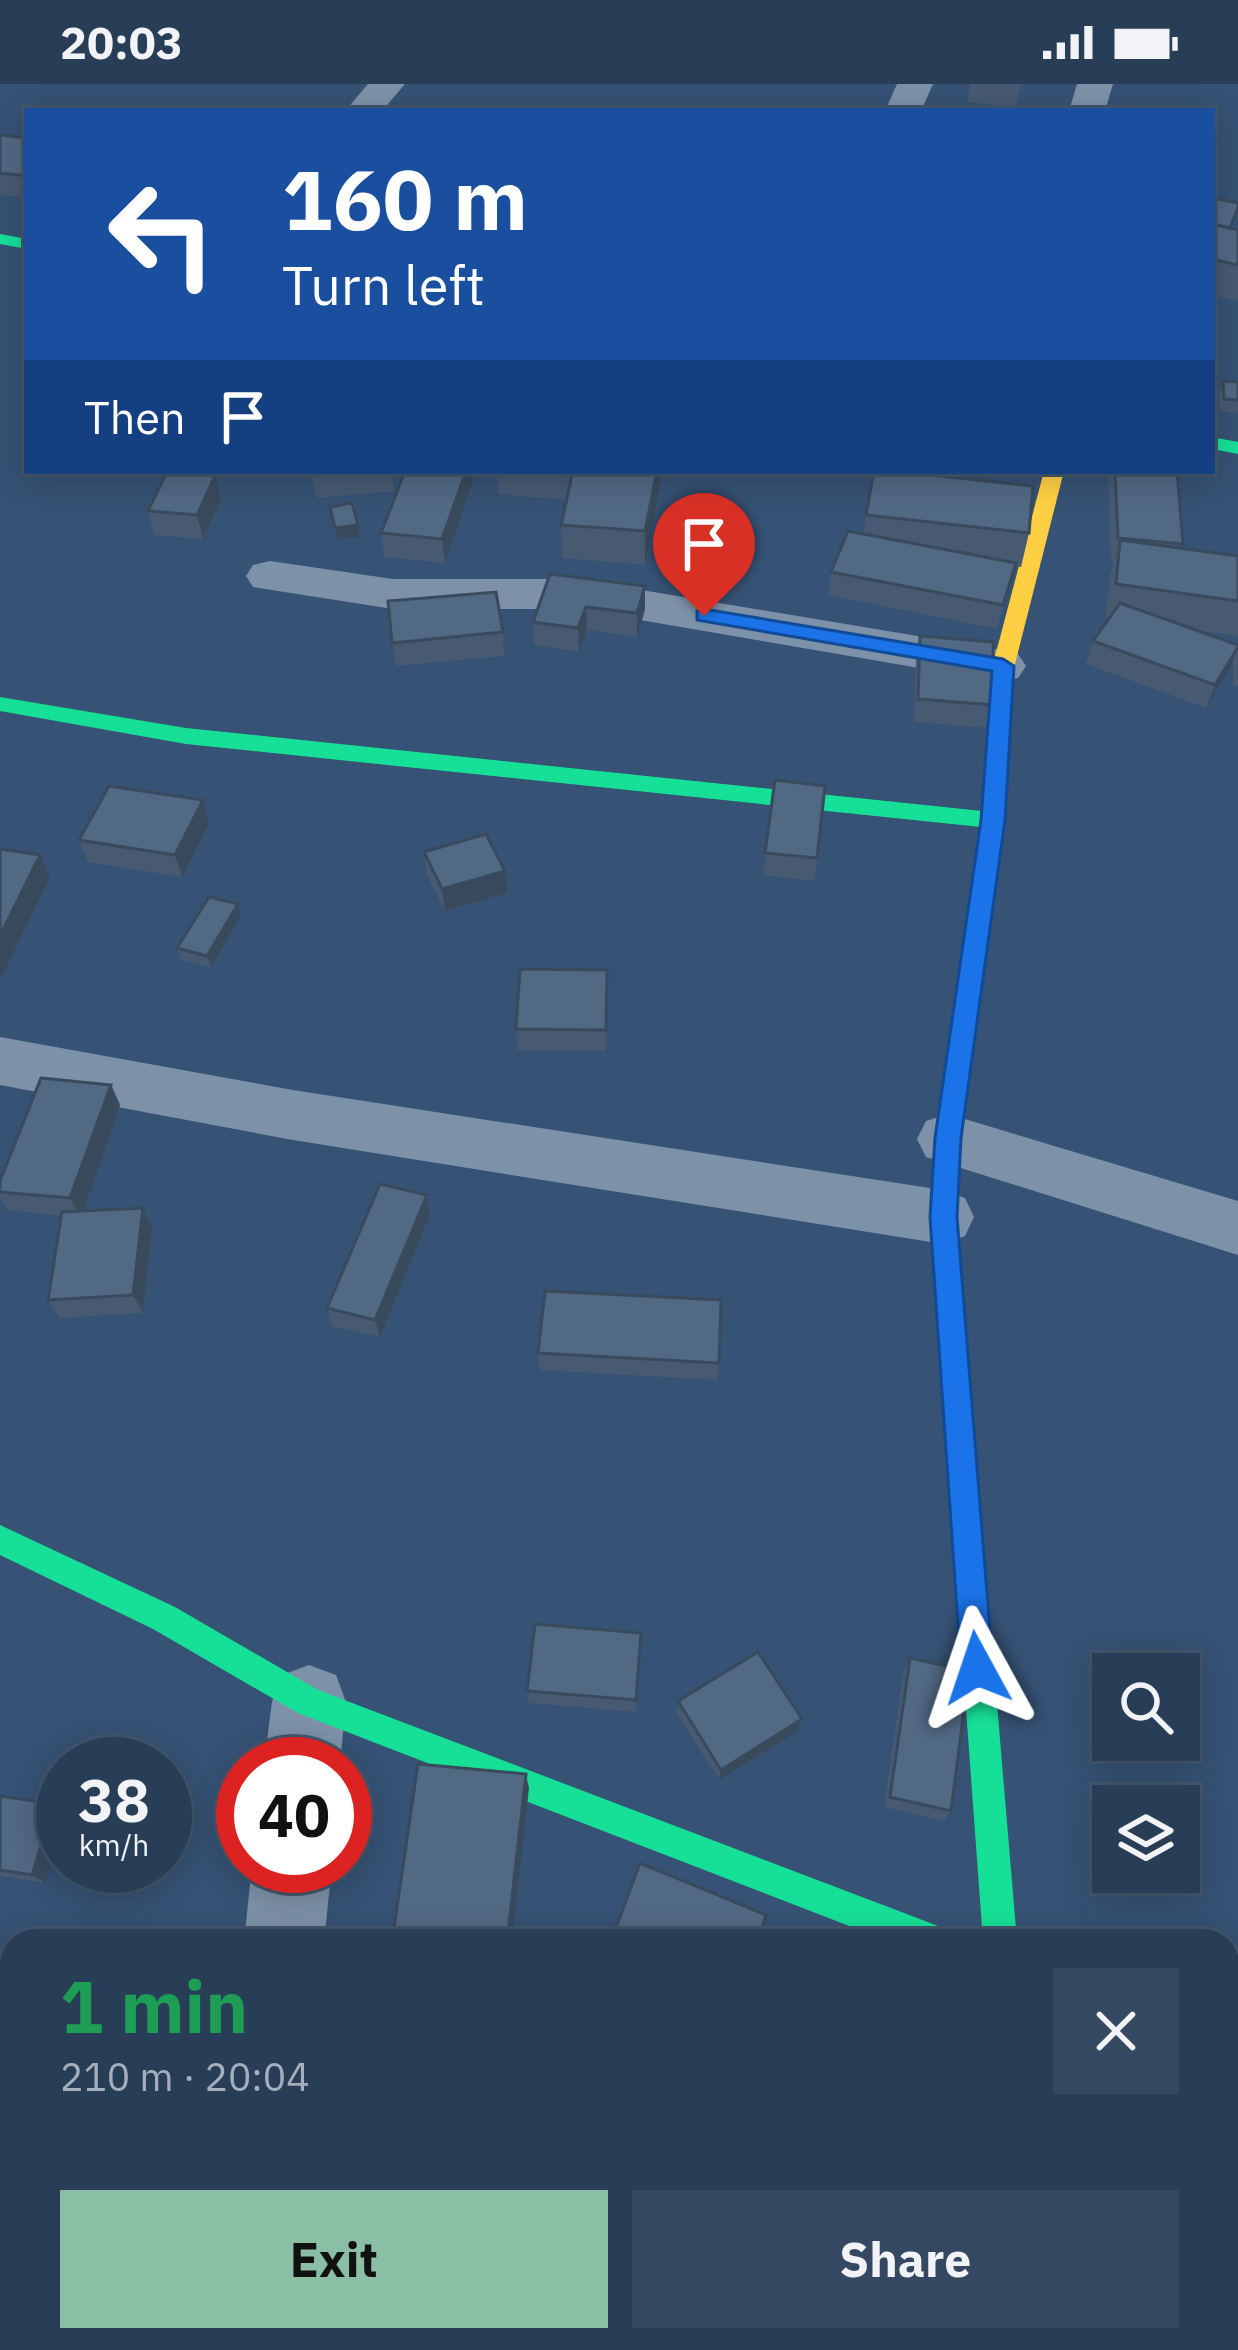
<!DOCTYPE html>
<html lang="en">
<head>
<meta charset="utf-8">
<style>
	body { margin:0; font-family:"IBM Plex Sans",sans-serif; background:#344961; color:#f1f3f6; height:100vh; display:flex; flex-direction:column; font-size:45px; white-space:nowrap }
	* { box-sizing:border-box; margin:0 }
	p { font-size:39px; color:#a5aeba }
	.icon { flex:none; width:66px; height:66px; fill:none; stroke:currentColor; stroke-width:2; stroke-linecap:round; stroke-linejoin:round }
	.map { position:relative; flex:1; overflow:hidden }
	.details { position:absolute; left:0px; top:1845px; width:1239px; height:423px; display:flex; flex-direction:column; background:#283e57; border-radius:36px 36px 0 0; box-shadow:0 6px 30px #0003,0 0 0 3px #44576d }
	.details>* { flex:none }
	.top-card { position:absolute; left:24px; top:24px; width:1191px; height:366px; border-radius:0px; box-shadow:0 6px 30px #0003,0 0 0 3px #44576d; background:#1a4fa0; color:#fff; overflow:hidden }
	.tools { position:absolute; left:1092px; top:1569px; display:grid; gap:24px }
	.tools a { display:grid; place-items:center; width:108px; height:108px; border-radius:0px; background:#283e57; box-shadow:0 6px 30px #0003,0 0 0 3px #44576d; font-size:60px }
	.speed { position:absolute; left:36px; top:1653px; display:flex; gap:24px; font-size:60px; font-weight:700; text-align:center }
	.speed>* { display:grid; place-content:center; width:156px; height:156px; border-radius:50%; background:#283e57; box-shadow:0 6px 30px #0003,0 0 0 3px #44576d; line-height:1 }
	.speed small { font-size:30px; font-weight:400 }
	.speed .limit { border:18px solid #d22; background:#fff; color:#111 }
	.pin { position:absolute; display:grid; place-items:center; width:102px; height:102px; color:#fff; margin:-123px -51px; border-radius:50% 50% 50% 0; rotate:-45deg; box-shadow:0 0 12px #0007 }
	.pin .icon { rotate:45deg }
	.me { position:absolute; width:132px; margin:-66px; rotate:355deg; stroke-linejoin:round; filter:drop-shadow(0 0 9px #0008) }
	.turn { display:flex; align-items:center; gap:42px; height:252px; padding:0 60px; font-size:54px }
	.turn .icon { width:156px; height:156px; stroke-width:2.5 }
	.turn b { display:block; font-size:84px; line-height:102px }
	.then { display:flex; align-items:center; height:114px; padding:0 60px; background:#0003; gap:24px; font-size:45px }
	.round { display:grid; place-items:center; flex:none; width:126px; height:126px; border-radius:0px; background:#344961 }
	.headline { display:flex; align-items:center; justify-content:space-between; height:204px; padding:0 60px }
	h1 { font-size:72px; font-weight:800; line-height:90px; color:#1e9e55 }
	.primary-button { display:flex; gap:24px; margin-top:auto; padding:24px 60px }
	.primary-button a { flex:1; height:138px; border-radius:0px; background:#8abfa5; color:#111; font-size:48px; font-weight:800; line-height:138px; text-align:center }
	.primary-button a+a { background:#344961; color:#f1f3f6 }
	.status { display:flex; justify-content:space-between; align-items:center; height:84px; padding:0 60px; background:#283e57; direction:ltr }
	.status svg { height:33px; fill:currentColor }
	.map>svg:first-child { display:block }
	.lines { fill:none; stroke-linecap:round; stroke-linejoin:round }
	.street { fill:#7d92a8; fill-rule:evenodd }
	.fast { fill:#16e098; fill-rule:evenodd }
	.slow { fill:#ffcf43; fill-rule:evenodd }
	.wall { fill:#475a72 }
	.shaded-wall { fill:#394a5c }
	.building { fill:#526984; stroke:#394a5c; stroke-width:3 }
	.route { fill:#1a73e8; stroke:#114b97; stroke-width:3 }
</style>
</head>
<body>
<div class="status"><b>20:03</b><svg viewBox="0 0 49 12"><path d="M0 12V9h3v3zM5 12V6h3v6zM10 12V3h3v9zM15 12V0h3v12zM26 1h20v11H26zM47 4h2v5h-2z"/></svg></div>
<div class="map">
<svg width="1238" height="2266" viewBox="0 0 1238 2266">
	<rect width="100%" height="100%" fill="#365274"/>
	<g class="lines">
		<g class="street">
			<path d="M368,0H405L382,27H345Z"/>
			<path d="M897,0H933L921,27H885Z"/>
			<path d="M1077,0H1113L1105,27H1069Z"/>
			<path d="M270,477L393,495H576L1001,566L1018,570L1026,582L1018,594L1001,598L576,525H393L253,503L246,492L253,481Z"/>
			<path d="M0,953L293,1006L943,1106L965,1114L974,1133L965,1152L943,1160L293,1056L0,1001Z"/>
			<path d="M948,1030L1238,1117V1171L926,1073L917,1055L926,1037Z"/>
			<path d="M309,1581L336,1591L346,1618L340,1680H264L272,1618L282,1591Z"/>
			<path d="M252,1782H332L324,1857H244Z"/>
			<path d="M197,2256H287L285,2266H195Z"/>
		</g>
		<g class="fast">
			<path d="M0,150L27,155V165L0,160Z"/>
			<path d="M1212,353L1238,358V370L1212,365Z"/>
			<path d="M1004,573L1015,580L1004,736L961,1055L956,1133L1017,1857H983L930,1133L935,1055L981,743L186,660L0,627V613L186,644L982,727L993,580Z"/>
			<path d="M0,1441L175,1523L318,1606L933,1840L945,1845L950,1857H888L298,1629L153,1545L0,1471Z"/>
		</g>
		<path class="slow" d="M1044,387H1064L1015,580L1004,587L993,580Z"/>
	</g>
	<g class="wall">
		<path d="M970,0H1021L1016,23L967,18Z"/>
		<path d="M0,51L27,54V114L0,111Z"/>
		<path d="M1212,114L1232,144L1238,146V217L1212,211Z"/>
		<path d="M1223,297L1238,298V329L1220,327L1219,309Z"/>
		<path d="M311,387H391L394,407L316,414Z"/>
		<path d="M405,387H476L445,479L384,473L381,449Z"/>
		<path d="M497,387L662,391L645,481L562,474L561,441L566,416L498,410Z"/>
		<path d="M874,387L1029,449L1021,483L1015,482L997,545L828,511L831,488L863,450Z"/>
		<path d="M1108,387H1177L1183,460L1181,465L1238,472V552L1199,547L1238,561V602H1233V577L1206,624L1086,580L1093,557L1109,534H1106L1110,490L1114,478H1111Z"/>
		<path d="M215,392L221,415L203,455L154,451L148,427Z"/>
		<path d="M645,502V525L637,553L587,546L579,568L534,561L533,538Z"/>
		<path d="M503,548L504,572L396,582L392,559Z"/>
		<path d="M920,552L994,621L988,644L914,638L916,576Z"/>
		<path d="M775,696L817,774L814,797L763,791Z"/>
		<path d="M203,716L209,739L182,793L88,778L79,756Z"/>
		<path d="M424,768L507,809L445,827L427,791Z"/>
		<path d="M238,820L241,831L211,883L181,876L177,864Z"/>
		<path d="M607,886L606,967L517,966L516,945Z"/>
		<path d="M111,1001L120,1021L83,1127L152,1143L143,1229L59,1234L48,1216L61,1132L8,1126L0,1114V1097Z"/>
		<path d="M427,1111L430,1131L380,1253L332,1242L327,1224Z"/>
		<path d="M538,1269L719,1279L717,1296L540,1286Z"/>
		<path d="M641,1549L636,1628L529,1619L527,1607Z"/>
		<path d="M910,1574L951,1727L944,1737L884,1723L904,1587Z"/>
		<path d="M678,1617L798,1647L719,1696L676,1628Z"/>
		<path d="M0,1712L63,1726V1744L46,1799L0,1792Z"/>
		<path d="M1227,1962L1238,1967V2061L1227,2056Z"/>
		<path d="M1110,2256H1227L1238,2266H1109Z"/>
	</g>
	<g class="shaded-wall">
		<path d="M466,387H476L445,479L442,455Z"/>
		<path d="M657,387H662V391L645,481V447Z"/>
		<path d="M215,392L221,415L203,455L197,431Z"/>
		<path d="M358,441L359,453L338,456L335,444Z"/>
		<path d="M645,502V525L637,553V529Z"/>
		<path d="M586,523L587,546L579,568L578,544Z"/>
		<path d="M1238,563L1230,584L1206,624L1215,601Z"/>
		<path d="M203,716L209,739L182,793L175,771Z"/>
		<path d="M40,771L50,793L0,895V852Z"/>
		<path d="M505,787L507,809L445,827L442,805Z"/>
		<path d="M238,820L241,831L211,883L207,872Z"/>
		<path d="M111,1001L120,1021L81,1134L70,1114Z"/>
		<path d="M427,1111L430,1131L380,1253L375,1236Z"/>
		<path d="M143,1124L152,1143L143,1229L133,1211Z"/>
		<path d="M802,1635L798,1647L719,1696L721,1686Z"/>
		<path d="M526,1690L529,1704L512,1857H507Z"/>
		<path d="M54,1720L63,1726V1744L46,1799L32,1791Z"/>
	</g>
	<g class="building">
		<path d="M0,51L27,54V92L0,89Z"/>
		<path d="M1212,114L1238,119V124L1230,144L1212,140Z"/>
		<path d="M1212,140L1238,146V181L1212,175Z"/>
		<path d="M1223,297L1238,298V316L1224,315Z"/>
		<path d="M311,387H352L312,391Z"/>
		<path d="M405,387H466L442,455L381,449Z"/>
		<path d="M504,387H569L567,392Z"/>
		<path d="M573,387H657L645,447L561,441Z"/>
		<path d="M874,387H894L1033,402L1029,449L866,431Z"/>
		<path d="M1115,387H1177L1183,460L1118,454Z"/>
		<path d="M167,388L215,392L197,431L148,427Z"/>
		<path d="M352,419L358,441L335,444L330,423Z"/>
		<path d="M848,447L1016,479L1003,521L831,488Z"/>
		<path d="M1120,456L1238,472V517L1116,500Z"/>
		<path d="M550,490L645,502L637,529L586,523L578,544L533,538Z"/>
		<path d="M496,508L503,548L392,559L388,517Z"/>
		<path d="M1120,519L1238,561V563L1215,601L1093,557Z"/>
		<path d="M920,552L993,558L994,621L918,615Z"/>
		<path d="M775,696L825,702L817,774L765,769Z"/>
		<path d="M109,702L203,716L175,771L79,756Z"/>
		<path d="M486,750L505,787L442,805L424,768Z"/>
		<path d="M0,765L40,771L0,852Z"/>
		<path d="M209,813L238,820L207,872L177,864Z"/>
		<path d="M520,885L607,886L606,946L516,945Z"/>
		<path d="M41,994L111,1001L70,1114L0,1108V1097Z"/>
		<path d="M380,1100L427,1111L375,1236L327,1224Z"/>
		<path d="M143,1124L133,1211L48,1216L62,1128Z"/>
		<path d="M545,1207L721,1216L719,1279L538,1269Z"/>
		<path d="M535,1540L641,1549L636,1616L527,1607Z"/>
		<path d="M758,1568L802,1635L721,1686L678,1617Z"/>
		<path d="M910,1574L969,1587L951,1727L890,1713Z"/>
		<path d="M418,1680L526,1690L507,1857H392Z"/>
		<path d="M0,1712L54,1720L32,1791L0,1786Z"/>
		<path d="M640,1779L766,1831L758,1857H611Z"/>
		<path d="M1227,1962L1238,1967V2052L1227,2047Z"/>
		<path d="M0,1965L12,1968V2046L0,2042Z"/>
		<path d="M1227,2231L1238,2236V2266H1123L1125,2256H1227Z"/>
		<path d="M630,2256H665L662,2266H650Z"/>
	</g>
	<path class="route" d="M704,525L1003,575L1014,582L1005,736L961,1054L957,1133L993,1584L989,1595L977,1600L966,1595L961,1584L930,1133L935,1054L981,736L992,587L697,536V527Z"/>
</svg>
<div class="tools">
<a><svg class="icon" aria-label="search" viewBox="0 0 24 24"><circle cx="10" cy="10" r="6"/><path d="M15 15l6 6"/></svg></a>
<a><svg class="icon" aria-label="layers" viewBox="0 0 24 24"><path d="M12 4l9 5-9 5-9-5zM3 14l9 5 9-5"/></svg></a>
</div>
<div class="speed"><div>38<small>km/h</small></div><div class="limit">40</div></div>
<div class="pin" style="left:704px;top:532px;background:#d93025"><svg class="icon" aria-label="arrive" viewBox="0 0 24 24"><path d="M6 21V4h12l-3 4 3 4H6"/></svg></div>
<svg class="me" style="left:977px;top:1584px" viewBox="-20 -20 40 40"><path d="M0-17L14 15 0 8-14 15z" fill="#1a73e8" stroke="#fff" stroke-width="4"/></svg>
<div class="top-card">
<div class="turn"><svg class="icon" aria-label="left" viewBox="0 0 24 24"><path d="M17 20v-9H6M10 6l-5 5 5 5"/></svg><div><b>160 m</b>Turn left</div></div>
<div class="then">Then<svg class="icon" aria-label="arrive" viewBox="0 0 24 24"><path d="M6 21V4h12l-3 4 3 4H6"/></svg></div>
</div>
<section class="details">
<div class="headline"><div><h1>1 min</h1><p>210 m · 20:04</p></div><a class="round"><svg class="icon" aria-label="close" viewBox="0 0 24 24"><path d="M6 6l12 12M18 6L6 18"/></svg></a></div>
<div class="primary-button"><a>Exit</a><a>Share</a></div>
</section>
</div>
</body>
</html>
